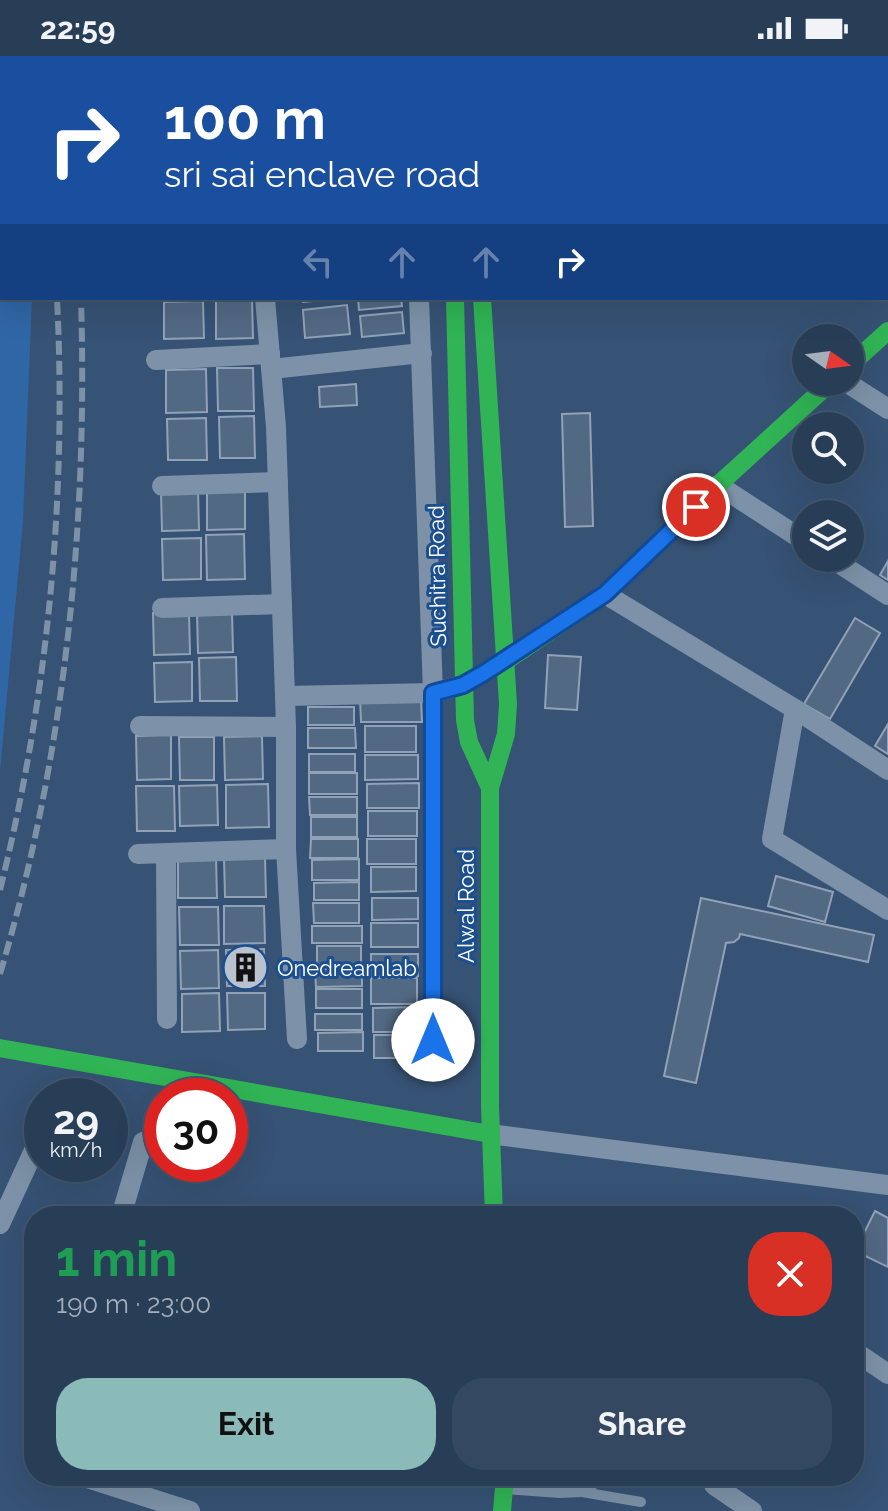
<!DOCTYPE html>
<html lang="en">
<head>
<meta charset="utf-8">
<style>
	body { margin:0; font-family:Raleway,sans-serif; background:#344961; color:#f1f3f6; height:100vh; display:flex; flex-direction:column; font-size:30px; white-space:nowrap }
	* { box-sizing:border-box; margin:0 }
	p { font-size:26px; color:#a5aeba }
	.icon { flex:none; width:44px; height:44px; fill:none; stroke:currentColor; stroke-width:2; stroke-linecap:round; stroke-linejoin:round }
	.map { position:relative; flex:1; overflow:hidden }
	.panel { position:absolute; left:24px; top:1150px; width:840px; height:280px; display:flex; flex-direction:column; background:#283e57; border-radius:32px; box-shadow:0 8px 32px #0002,0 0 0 2px #44576d }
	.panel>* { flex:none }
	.guide { position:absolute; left:0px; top:0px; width:888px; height:244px; box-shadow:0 8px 32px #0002,0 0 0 2px #44576d; background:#1a4fa0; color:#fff; overflow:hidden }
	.needle { width:52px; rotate:104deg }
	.controls { position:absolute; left:792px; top:268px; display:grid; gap:16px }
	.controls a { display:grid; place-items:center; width:72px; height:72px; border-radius:50%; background:#283e57; box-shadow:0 8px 32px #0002,0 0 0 2px #44576d; font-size:40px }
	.speed { position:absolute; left:24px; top:1022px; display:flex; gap:16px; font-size:40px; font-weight:700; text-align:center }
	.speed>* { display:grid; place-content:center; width:104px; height:104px; border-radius:50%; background:#283e57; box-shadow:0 8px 32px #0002,0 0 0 2px #44576d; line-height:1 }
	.speed small { font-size:20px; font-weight:400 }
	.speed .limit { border:12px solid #d22; background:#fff; color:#111 }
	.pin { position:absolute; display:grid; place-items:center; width:68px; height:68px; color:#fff; margin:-34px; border:4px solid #fff; border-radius:50%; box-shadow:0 2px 8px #0007 }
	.me { position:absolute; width:88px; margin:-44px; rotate:0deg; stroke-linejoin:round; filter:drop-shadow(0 0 6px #0008) }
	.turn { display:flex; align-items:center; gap:28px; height:168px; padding:0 32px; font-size:36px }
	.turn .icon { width:104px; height:104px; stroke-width:2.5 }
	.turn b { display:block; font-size:56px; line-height:68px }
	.lanes { display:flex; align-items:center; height:76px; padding:0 32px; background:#0003; justify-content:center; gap:40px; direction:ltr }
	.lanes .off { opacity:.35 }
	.round { display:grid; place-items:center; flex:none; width:84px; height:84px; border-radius:32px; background:#344961 }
	.head { display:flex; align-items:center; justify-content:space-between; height:136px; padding:0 32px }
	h1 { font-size:48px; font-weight:700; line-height:60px; color:#1e9e55 }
	.cta { display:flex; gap:16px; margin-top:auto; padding:16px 32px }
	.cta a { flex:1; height:92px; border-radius:32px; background:#8bbbb9; color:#111; font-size:32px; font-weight:700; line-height:92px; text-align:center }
	.cta a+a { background:#344961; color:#f1f3f6 }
	.status { display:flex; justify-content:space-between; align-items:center; height:56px; padding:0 40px; background:#283e57; direction:ltr }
	.status svg { height:22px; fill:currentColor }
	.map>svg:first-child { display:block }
	.green { fill:#2f66a5 }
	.building { fill:#526984; stroke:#92a2b6; stroke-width:2 }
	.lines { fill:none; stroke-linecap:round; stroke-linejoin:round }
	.lane { stroke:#7d92a8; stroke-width:10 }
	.street { stroke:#7d92a8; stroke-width:20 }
	.fast { stroke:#30b455; stroke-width:18 }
	.rail { stroke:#7e92a7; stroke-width:6; stroke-dasharray:14 6; stroke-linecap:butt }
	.route-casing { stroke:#114b97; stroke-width:20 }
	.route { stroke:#1a73e8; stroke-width:14 }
	.labels { text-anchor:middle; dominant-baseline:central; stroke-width:6; stroke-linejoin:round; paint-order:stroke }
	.street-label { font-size:22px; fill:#fff; stroke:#1b4f8f }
	.poi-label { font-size:22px; fill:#fff; stroke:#1b4f8f; text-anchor:start }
</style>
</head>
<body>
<div class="status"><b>22:59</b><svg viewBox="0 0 49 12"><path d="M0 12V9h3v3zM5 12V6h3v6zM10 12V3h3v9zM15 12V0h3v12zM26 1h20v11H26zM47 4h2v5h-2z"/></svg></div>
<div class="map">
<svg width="888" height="1455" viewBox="0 0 888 1455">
	<rect width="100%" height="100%" fill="#365274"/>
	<path class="green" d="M0,1L2,14V242H32L23,466L0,716Z"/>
	<g class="building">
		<path d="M191,0H232L233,2H192Z"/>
		<rect x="278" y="0" width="45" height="2"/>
		<path d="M302,242H347L303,246Z"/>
		<path d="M358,242H401L402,250L359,254Z"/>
		<path d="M216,243H252L253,282L216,283Z"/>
		<path d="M203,245L204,282L164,283V246Z"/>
		<path d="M347,249L350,278L305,282L303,254Z"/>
		<path d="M402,256L404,277L362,281L360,260Z"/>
		<path d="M217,312H253L254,355H218Z"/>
		<path d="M206,313L207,356L166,357V314Z"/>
		<path d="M356,328L357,349L320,351L319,331Z"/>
		<path d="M590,357L593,470L565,471L562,358Z"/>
		<path d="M254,360L255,402H220L219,361Z"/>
		<path d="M206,362L207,404H168L167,363Z"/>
		<path d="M198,434L199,474L162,475L161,435Z"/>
		<path d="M245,434V473L207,474V435Z"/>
		<path d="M244,478L245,523L207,524L206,479Z"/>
		<path d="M201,482V523L163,524L162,483Z"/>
		<path d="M888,505V524L880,519Z"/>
		<path d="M232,556L233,596L198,597L197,557Z"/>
		<path d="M153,557H189L190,598L154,599Z"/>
		<path d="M855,562L880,577L830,663L804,648Z"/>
		<path d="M548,599L581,601L577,654L545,652Z"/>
		<path d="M236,601L237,645H200L199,602Z"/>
		<path d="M192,606V645L155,646L154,607Z"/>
		<path d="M360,642H421L422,666H361Z"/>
		<rect x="308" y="651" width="46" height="18"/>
		<path d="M888,668V698L875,690Z"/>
		<rect x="365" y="670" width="51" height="26"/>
		<path d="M308,672H355L356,692H308Z"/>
		<path d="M171,679V723L137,724L136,680Z"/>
		<path d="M262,680L263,723L225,724L224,681Z"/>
		<path d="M179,681H214V724H180Z"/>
		<rect x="309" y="698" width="46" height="18"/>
		<path d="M365,699H418V723L365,724Z"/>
		<rect x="309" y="717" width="48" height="21"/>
		<path d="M419,727V752H367V728Z"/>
		<path d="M268,728L269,771L226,772V729Z"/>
		<path d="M217,729L218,769L180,770L179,730Z"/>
		<path d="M136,730H174L175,775H137Z"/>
		<path d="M309,741H357V759H310Z"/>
		<rect x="368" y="755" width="49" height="25"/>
		<rect x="311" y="761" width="46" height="20"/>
		<path d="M311,783H358V802H310Z"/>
		<rect x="367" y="783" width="49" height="25"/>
		<path d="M265,801L266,841H225L224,802Z"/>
		<path d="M178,802H216L217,842H178Z"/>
		<path d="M359,803V824H312V804Z"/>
		<path d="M371,811H416V835L371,836Z"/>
		<path d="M776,820L833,836L825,866L768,850Z"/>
		<path d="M359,826V844H314V827Z"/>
		<path d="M372,842H418V863L372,864Z"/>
		<path d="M701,842L874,879L868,906L740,878L739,882L734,886L726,887L696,1027L664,1020Z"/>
		<path d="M313,847H359V867H314Z"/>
		<path d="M224,850H264L265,887L224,888Z"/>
		<path d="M179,851H218L219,889H180Z"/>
		<rect x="371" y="867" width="47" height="24"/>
		<rect x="312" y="870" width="50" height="17"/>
		<path d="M317,890H361V909L317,908Z"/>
		<path d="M264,893L265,930H227L226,894Z"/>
		<path d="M218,894L219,932L181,933L180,895Z"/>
		<rect x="371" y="898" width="47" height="22"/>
		<path d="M315,913H362V930L316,931Z"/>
		<rect x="371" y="922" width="46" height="26"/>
		<rect x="316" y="933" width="46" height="19"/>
		<path d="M219,937L220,975L182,976V938Z"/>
		<path d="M227,937H265V973L228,974Z"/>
		<path d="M418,951V976H373V952Z"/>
		<rect x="315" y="958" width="47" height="16"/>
		<path d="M363,976V995H318V977Z"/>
		<rect x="374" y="979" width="44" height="23"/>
		<path d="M875,1155L888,1162V1211L855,1195Z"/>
	</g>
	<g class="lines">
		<g class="lane">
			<path d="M506,1433L560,1437L582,1436L594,1428V1420"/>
			<path d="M582,1436L641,1446"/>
		</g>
		<g class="street">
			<path d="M246,0V2"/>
			<path d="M401,0V2"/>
			<path d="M265,242L276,371L286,671V793L297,983"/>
			<path d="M419,242L433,637V1015"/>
			<path d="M156,304L270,298"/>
			<path d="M271,313L422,297"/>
			<path d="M846,326L888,353"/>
			<path d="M718,429L806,486"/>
			<path d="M162,430L278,426"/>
			<path d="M831,502L888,539"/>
			<path d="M605,538L795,653L888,714"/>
			<path d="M162,552L282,548"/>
			<path d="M285,640L433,637L463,629"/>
			<path d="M795,653L772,783L888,854"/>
			<path d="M140,670L286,671"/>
			<path d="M138,798L286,793"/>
			<path d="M166,798L167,963"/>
			<path d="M490,1078L888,1129"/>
			<path d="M121,1160L143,1086"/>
			<path d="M0,1168L42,1077"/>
			<path d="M854,1295L888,1318"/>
			<path d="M81,1420L190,1455"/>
			<path d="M714,1429L752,1455"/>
		</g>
		<g class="fast">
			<path d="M442,0V2"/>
			<path d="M467,0V2"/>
			<path d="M455,242L465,664L469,686L490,732"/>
			<path d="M482,242L508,648L506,678L490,732V1050L494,1160"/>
			<path d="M850,309L888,275"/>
			<path d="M463,629L506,605L605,538L718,429L831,326"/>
			<path d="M0,992L490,1078"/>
			<path d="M502,1455L505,1420"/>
		</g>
		<g class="rail">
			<path d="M33,0V2"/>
			<path d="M56,0L57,2"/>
			<path d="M0,834C48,641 67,440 57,242"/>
			<path d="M0,918C65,700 88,469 81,242"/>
		</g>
	</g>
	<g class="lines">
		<defs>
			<path id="route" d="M433,984V637L463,629L484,617L605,538L696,451"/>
		</defs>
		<use href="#route" class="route-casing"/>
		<use href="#route" class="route"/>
	</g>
	<defs>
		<symbol id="building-disc" viewBox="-11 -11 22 22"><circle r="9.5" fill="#b9c2ce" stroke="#1b4f8f"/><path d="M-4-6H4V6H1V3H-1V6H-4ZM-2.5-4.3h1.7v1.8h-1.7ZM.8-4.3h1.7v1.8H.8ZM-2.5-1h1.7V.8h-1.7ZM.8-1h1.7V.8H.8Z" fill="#111"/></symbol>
	</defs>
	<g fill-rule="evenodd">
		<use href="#building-disc" x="220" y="886" width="51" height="51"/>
	</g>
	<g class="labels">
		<g class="street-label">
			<text transform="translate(437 520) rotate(-91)">Suchitra Road</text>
			<text transform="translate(466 850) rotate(-90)">Alwal Road</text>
		</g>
		<g class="poi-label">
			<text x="277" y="912">Onedreamlab</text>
		</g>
	</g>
</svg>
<div class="controls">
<a><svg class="needle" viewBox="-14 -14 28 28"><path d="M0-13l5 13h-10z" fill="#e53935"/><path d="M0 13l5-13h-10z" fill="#a5aeba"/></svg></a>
<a><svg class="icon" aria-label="search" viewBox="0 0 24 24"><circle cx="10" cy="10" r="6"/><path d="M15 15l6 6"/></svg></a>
<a><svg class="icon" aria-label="layers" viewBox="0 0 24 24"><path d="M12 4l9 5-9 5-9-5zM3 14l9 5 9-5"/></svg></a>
</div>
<div class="speed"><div>29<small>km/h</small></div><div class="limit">30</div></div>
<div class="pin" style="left:696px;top:451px;background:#d93025"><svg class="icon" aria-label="arrive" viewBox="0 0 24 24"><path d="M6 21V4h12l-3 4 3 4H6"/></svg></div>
<svg class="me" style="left:433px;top:984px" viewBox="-20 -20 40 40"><circle r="19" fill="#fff"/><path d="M0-13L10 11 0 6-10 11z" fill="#1a73e8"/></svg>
<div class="guide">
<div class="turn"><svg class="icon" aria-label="right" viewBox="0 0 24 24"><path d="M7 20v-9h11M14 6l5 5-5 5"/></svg><div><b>100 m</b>sri sai enclave road</div></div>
<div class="lanes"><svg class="icon off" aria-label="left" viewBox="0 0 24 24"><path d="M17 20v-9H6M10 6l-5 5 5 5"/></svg><svg class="icon off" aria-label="ahead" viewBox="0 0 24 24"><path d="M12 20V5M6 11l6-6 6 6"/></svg><svg class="icon off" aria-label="ahead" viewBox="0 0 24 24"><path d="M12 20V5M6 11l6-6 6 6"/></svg><svg class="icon" aria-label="right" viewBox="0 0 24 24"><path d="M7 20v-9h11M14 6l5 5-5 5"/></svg></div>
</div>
<section class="panel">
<div class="head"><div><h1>1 min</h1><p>190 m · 23:00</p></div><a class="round" style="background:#d93025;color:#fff"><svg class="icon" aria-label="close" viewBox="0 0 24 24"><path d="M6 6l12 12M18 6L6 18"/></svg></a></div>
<div class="cta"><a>Exit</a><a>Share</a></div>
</section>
</div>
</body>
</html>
